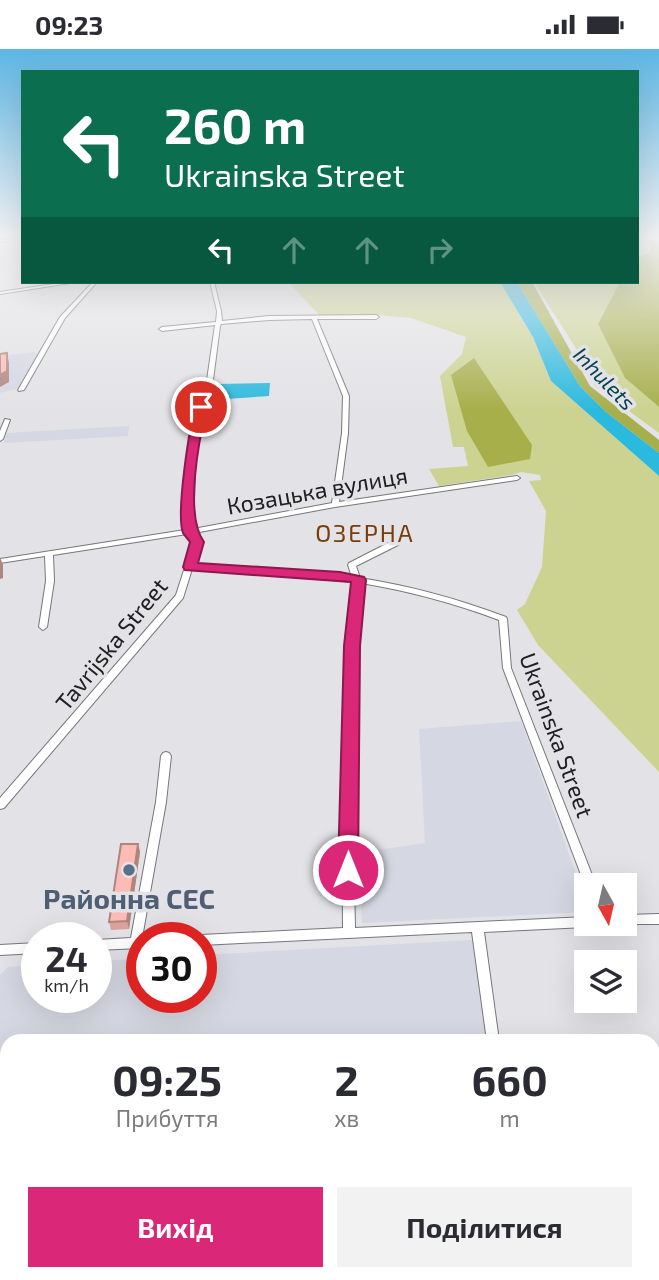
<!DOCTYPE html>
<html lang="uk">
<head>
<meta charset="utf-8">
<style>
	body { margin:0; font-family:"Exo 2",sans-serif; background:#f2f2f3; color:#2b2b33; height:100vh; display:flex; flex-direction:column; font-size:26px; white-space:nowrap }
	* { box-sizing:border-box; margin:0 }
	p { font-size:23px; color:#7c7c81 }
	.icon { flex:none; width:38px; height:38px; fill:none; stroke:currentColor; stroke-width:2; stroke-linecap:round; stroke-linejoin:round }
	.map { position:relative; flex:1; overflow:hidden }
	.side { position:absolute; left:0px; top:985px; width:660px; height:247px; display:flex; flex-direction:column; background:#fff; border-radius:21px 21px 0 0; box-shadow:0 7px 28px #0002 }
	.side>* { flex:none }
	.guide { position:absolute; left:21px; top:21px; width:618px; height:214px; border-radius:0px; box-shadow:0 7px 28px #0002; background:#0b6e4f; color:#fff; overflow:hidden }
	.needle { width:46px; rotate:172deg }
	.buttons { position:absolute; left:574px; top:824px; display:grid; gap:14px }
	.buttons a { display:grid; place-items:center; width:63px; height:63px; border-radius:0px; background:#fff; box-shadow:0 7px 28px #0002; font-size:35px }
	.speed { position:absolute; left:21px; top:873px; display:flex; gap:14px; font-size:35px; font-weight:700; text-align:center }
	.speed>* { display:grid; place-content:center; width:91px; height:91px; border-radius:50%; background:#fff; box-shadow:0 7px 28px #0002; line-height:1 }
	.speed small { font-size:18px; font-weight:400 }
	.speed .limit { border:10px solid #d22; background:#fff; color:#111 }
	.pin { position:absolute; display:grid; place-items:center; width:60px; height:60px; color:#fff; margin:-30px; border:4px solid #fff; border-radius:50%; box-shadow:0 2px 7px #0007 }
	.me { position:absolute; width:77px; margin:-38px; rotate:0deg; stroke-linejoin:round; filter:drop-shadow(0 0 5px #0008) }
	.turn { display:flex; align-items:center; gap:24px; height:147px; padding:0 28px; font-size:32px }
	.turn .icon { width:91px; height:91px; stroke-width:2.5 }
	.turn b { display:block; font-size:49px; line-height:60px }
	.lanes { display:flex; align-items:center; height:66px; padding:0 28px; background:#0003; justify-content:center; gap:35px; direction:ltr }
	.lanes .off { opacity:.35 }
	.eta { display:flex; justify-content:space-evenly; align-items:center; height:119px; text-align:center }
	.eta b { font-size:42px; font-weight:700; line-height:49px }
	.cta { display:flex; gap:14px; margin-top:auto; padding:14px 28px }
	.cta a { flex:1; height:80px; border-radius:0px; background:#db2777; color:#fff; font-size:28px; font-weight:700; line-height:80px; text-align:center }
	.cta a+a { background:#f2f2f3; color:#2b2b33 }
	.status { display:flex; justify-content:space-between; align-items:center; height:49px; padding:0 35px; background:#fff; direction:ltr }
	.status svg { height:19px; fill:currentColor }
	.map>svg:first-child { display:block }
	.built { fill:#d5d7e2 }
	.green { fill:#ccd390 }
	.forest { fill:#a7af4b }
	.water { fill:#2cb9de }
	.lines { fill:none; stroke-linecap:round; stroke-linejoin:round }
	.minor-casing { stroke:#76777a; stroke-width:2 }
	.minor { fill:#fff; fill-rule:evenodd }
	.wall { fill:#d9a29c }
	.shaded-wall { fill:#b0847f }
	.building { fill:#fcbcb5; stroke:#b0847f; stroke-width:2 }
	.route { fill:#db2777; stroke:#8e194d; stroke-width:2 }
	.service-dot { fill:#5c6f8a; stroke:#e3e3e7; stroke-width:2.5 }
	.labels { text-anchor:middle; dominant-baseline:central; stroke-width:7; stroke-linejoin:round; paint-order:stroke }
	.far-water-label { font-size:21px; font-style:italic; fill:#064352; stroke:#e3e3e7 }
	.street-label { font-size:23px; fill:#202021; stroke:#e3e3e7 }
	.neighbourhood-label { font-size:24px; letter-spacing:2px; fill:#783d0b; stroke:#e3e3e7 }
	.near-service-label { font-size:28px; font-weight:bold; fill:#4e5e75; stroke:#e3e3e7 }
</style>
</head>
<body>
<div class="status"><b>09:23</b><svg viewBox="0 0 49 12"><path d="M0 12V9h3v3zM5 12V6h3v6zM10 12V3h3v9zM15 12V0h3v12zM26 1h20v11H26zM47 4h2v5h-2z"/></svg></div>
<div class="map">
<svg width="659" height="1231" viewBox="0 0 659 1231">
	<rect width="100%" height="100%" fill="#e3e3e7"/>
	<g class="built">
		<path d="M34,303L38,305L17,340L0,344V307Z"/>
		<path d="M129,377L128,387L4,394L6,384Z"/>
		<path d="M521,672L586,852V863L362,874L358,804L425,794L419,680Z"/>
		<path d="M472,891L487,992H7V1225H49L38,1231H0V926L8,918L37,916V948H96V912L142,910V948H201V906Z"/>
	</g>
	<g class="green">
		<path d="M291,233H500L533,288L551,332L659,427V723L538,596L517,561L525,555L542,518L546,462L529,432L541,431L540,426L521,423L512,426L439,437L429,420L468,417L464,398H453L440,327L462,305L466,288L411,269L380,266L322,269L290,235Z"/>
		<path d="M534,233H620L598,275L625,329L659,358V384L595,337L579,304Z"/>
	</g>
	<g class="forest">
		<path d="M650,191H659V358L625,329L598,275L620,233H637V208L650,203Z"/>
		<path d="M517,233H532L590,337L659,391V404L606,363L580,337Z"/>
		<path d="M474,309L532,396L530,410L488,418L467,382L451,326Z"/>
	</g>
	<g class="water">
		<path d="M500,233H517L580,337L606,363L659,404V427L551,332L533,288Z"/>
		<path d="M270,334L269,347L212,351L217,335Z"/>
	</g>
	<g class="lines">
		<defs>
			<g id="minor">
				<path d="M23,189V191L0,193V191Z"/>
				<path d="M67,233H77L0,245V243Z"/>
				<path d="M93,233H97L65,269L24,341L19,342L18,341L60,268Z"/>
				<path d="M210,233H214L221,262L222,272L269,267L376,266L379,268L376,270H317L349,347L348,384L339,453L517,427L520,429L517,431L335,458L194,484L201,493L194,516L270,520L352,528L348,516L349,514L394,491H400V495L356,517L360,529C411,537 458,550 506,568L507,570L511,619L596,836H586V839L503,619L499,571C454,554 409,542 361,534C364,563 356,592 355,620C354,706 353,792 355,879L586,868V875H591L586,878L484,883L499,992H487L472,883L201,896V889H196L201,886L343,879C342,794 344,708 346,623C347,593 357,563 353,533L270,525L192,520L183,549L4,759L0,760V749L176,546L193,493L187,485L53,506L54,532L47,578L43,581L39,578L46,532L45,507L0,514V510L185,481L190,391L207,331L215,276L162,282L159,280L162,278L216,273L217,262ZM312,270L343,347L342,384L332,454L193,480L196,391L213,331L220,277L221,275L269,271Z"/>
				<path d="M5,370L10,371L3,390L0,392V382Z"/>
				<path d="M166,703L169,704L171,707L166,753L142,889V899L96,901V891L131,889L156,753L161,707L163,704Z"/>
				<path d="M659,865V875H622H625V866Z"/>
				<path d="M37,894V904L0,906V896Z"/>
				<path d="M653,1113L658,1115L659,1117V1145L654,1143L653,1140Z"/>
				<path d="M151,1225H167L168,1231H152Z"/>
				<path d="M360,1225H376L377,1231H361Z"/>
			</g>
		</defs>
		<use href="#minor" class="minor-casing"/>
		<use href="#minor" class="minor"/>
	</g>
	<path class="wall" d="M138,795L140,803L129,880L111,881L109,873Z"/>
	<g class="shaded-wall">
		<path d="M7,304L9,314V333L0,338V326Z"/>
		<path d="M0,508L3,516V529L0,530Z"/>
		<path d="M138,795L140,803L129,880L127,872Z"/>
	</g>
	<g class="building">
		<path d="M7,304V322L0,326V305Z"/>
		<path d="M121,795H138L127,872L109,873Z"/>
	</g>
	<linearGradient id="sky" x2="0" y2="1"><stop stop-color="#5db6e4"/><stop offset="0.52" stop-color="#f2f2f4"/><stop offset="1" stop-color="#f2f2f4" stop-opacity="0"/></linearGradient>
	<rect width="659" height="361" fill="url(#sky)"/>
	<path class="route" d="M197,356L207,358C199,390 184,466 204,493L198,514L340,523L364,528L366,531L360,597L358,821L355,827L348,830L341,827L338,821L344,597L351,533L185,521L183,518L190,493C188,490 185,487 183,484C176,465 189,375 197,356Z"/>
	<circle class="service-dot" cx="129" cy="821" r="7"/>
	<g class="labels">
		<g class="far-water-label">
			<text transform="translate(605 329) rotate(46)">Inhulets</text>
		</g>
		<g class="street-label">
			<text transform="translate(317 441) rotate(-10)">Козацька вулиця</text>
			<text transform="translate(111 595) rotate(-51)">Tavrijska Street</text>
			<text transform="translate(557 686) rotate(70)">Ukrainska Street</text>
		</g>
		<g class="neighbourhood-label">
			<text x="365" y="483">ОЗЕРНА</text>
		</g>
		<g class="near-service-label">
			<text x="129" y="849">Районна СЕС</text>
		</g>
	</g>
</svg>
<div class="buttons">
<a><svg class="needle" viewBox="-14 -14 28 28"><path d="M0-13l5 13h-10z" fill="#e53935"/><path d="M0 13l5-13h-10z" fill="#7c7c81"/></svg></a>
<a><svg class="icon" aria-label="layers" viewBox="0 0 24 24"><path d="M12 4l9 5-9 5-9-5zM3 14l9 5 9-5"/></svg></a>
</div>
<div class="speed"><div>24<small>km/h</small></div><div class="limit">30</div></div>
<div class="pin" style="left:201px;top:358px;background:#d93025"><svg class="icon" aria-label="arrive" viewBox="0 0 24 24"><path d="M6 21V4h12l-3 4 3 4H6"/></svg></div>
<svg class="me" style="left:348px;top:821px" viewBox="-20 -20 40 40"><circle r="17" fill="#db2777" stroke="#fff" stroke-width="3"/><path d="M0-11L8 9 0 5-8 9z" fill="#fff"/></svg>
<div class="guide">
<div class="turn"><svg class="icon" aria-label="left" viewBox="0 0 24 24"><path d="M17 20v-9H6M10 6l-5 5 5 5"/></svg><div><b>260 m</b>Ukrainska Street</div></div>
<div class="lanes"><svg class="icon" aria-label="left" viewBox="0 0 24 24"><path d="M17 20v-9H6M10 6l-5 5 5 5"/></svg><svg class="icon off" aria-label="ahead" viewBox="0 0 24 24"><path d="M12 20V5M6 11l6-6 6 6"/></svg><svg class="icon off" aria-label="ahead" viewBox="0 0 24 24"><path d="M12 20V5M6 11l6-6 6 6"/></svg><svg class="icon off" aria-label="right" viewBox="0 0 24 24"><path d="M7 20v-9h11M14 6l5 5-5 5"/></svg></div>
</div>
<section class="side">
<div class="eta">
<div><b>09:25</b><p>Прибуття</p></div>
<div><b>2</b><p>хв</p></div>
<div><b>660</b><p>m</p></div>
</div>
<div class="cta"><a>Вихід</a><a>Поділитися</a></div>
</section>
</div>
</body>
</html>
